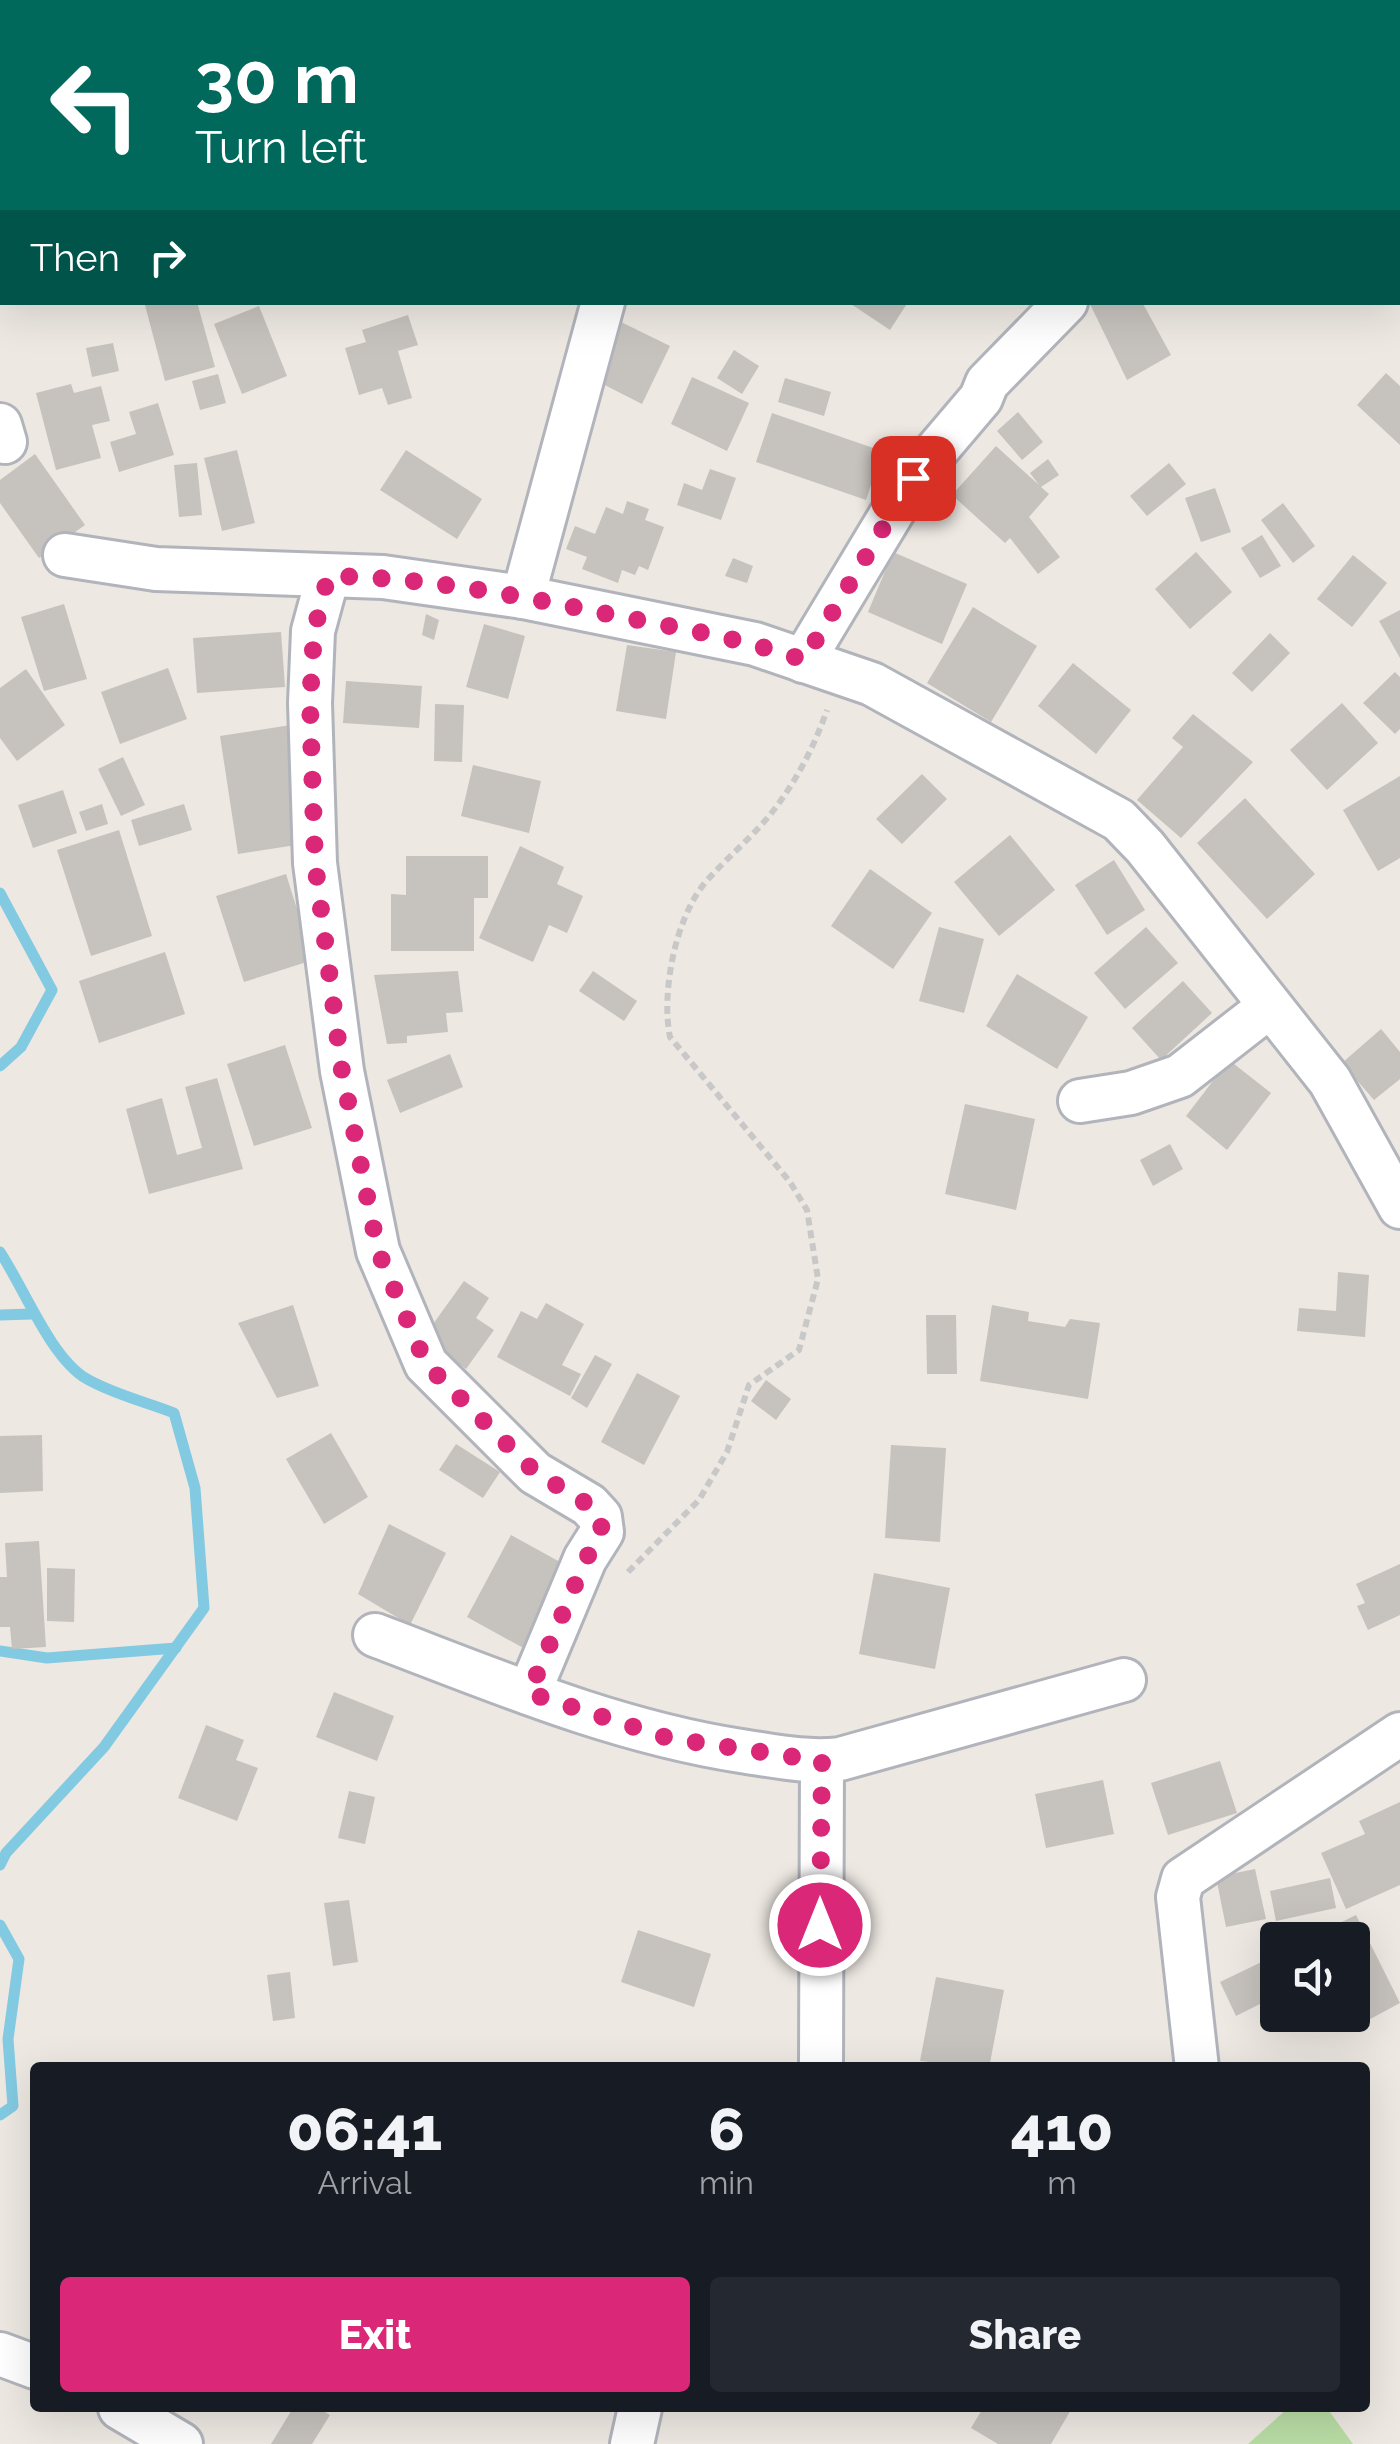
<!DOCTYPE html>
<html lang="en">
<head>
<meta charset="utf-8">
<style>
	body { margin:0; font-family:Raleway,sans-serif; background:#242831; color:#f1f3f6; height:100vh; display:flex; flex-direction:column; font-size:38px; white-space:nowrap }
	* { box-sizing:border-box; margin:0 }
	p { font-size:32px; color:#9ea1a6 }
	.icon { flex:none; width:55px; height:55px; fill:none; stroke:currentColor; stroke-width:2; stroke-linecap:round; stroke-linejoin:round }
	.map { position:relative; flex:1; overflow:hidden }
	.panel { position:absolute; left:30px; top:2062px; width:1340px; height:350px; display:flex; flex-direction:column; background:#171b24; border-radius:10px; box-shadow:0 10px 40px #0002 }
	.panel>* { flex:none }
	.banner { position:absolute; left:0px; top:0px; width:1400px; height:305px; box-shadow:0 10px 40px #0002; background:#00695c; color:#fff; overflow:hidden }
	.fabs { position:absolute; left:1260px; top:1922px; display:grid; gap:20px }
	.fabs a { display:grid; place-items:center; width:110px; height:110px; border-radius:10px; background:#171b24; box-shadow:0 10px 40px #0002; font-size:50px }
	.pin { position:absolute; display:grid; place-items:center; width:85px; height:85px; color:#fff; margin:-42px; border-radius:20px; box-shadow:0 5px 15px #0006 }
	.me { position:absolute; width:110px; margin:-55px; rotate:0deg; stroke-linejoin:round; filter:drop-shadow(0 0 8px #0008) }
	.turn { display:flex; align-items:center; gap:35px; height:210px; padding:0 30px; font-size:45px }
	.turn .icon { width:130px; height:130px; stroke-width:2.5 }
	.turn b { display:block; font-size:70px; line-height:85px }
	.then { display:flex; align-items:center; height:95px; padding:0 30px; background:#0003; gap:20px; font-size:38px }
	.eta { display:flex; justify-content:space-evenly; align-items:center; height:170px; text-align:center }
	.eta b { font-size:60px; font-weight:800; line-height:70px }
	.primary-button { display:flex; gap:20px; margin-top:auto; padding:20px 30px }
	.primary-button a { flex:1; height:115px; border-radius:10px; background:#db2777; color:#fff; font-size:40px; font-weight:800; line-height:115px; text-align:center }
	.primary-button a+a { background:#242831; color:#f1f3f6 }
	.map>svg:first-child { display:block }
	.green { fill:#b9dda5 }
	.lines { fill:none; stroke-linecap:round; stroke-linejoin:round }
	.stream { stroke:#82cae2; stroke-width:11 }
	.river { stroke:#82cae2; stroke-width:70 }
	.building { fill:#c6c2bd }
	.minor-casing { stroke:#b2b4bc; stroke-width:48 }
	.path { stroke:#c8c8c8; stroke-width:6; stroke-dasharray:8 5; stroke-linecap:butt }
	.minor { stroke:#fff; stroke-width:42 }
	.route { stroke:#db2777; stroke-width:18; stroke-dasharray:0 32.4 }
</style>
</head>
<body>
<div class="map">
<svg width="1400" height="2444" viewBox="0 0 1400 2444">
	<rect width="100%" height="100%" fill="#ede8e2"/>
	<path class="green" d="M1288,2408H1327L1353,2444H1248Z"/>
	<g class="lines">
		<g class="stream">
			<path d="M0,893L52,990L21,1047L0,1066"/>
			<path d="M0,1252C23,1286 51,1359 87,1379C113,1394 146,1402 174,1413L195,1488L204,1608L104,1747L6,1853L0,1865"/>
			<path d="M0,1315L32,1314"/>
			<path d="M0,1651L47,1658L176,1648"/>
			<path d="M0,1925L19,1959L8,2039L13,2106L0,2115"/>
		</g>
		<g class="river">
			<path d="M392,0L397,2"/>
			<path d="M1398,253H1400"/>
		</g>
	</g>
	<g class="building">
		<path d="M155,302H197L215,367L165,381L145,305Z"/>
		<path d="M848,302H908L890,330Z"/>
		<path d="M1089,302H1142L1171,355L1127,380Z"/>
		<path d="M259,306L287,376L242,394L214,324Z"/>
		<path d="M408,315L418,345L398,351L412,398L388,405L382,388L359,395L345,348L366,342L362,330Z"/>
		<path d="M617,320L670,346L642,404L589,377Z"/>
		<path d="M113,343L119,371L92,377L86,348Z"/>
		<path d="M734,350L759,366L742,394L717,378Z"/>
		<path d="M1386,373L1400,386V445L1357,405Z"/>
		<path d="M218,374L226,403L200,410L192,381Z"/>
		<path d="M692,377L749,403L727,451L671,424Z"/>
		<path d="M785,378L831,392L824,416L778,402Z"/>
		<path d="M71,384L74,393L101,386L110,421L92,425L101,458L56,470L36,393Z"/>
		<path d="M158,403L174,455L119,472L110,442L136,434L129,412Z"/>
		<path d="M1018,412L1043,442L1022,460L997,431Z"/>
		<path d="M772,413L882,451L866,500L756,462Z"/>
		<path d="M996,446L1039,485L1030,473L1048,459L1059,475L1041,487L1049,494L1029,517L1060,557L1038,574L1010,538L1005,543L952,495Z"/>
		<path d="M237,450L255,523L222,531L204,458Z"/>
		<path d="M406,450L482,499L457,539L380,490Z"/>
		<path d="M35,454L85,525L39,558L0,503V480Z"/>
		<path d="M197,463L202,515L179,517L174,465Z"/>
		<path d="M1169,463L1186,484L1147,516L1130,496Z"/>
		<path d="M710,469L736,478L721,520L677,505L684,483L702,490Z"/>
		<path d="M1215,488L1231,532L1201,542L1185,498Z"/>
		<path d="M627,501L649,509L645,520L664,527L648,570L639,566L635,575L622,570L618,583L582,569L587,557L566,549L575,526L595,534L606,507L623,514Z"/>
		<path d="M1283,503L1315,546L1293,563L1261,520Z"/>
		<path d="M1262,535L1281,566L1260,578L1241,548Z"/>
		<path d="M893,552L967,584L942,644L868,612Z"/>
		<path d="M1196,552L1232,592L1190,629L1155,589Z"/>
		<path d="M1353,555L1387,583L1352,627L1317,599Z"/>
		<path d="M733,558L753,566L747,583L725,576Z"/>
		<path d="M64,604L87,679L44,691L21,617Z"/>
		<path d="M973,607L1037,646L991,722L927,683Z"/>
		<path d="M1400,610V658L1379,621Z"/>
		<path d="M426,614L439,620L434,640L422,635Z"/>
		<path d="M484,624L525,636L508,699L466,687Z"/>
		<path d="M281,632L285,687L197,693L193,638Z"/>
		<path d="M1270,633L1290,653L1252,692L1232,673Z"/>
		<path d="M627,645L676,652L666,719L616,711Z"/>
		<path d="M1073,663L1131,710L1096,754L1038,706Z"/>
		<path d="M168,668L187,719L120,744L101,692Z"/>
		<path d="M26,669L65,725L17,761L0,738V688Z"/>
		<path d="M1395,672L1400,677V729L1395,734L1363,703Z"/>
		<path d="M346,681L422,686L419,728L343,723Z"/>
		<path d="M1342,703L1378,743L1327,790L1290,750Z"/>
		<path d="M435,704L464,705L462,762L434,761Z"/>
		<path d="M1193,714L1253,762L1181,838L1137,800L1183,747L1172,738Z"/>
		<path d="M291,725L309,843L238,854L220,736Z"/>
		<path d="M123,757L145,805L121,816L98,769Z"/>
		<path d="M473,765L541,781L529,833L461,816Z"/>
		<path d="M922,774L947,799L902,844L876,819Z"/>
		<path d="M1400,776V858L1378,871L1343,810Z"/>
		<path d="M63,790L77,833L33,848L18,805Z"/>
		<path d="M1245,798L1315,874L1267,919L1197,843Z"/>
		<path d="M102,804L108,824L86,831L79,812Z"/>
		<path d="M184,804L192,830L139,846L131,820Z"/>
		<path d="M119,830L152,936L91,956L57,850Z"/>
		<path d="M1010,835L1055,890L999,936L954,882Z"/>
		<path d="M520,846L564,867L557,884L583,896L567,933L549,925L533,962L479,938Z"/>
		<path d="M406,856H488V898H474V951H391V894L406,895Z"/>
		<path d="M1114,860L1145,910L1107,935L1075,885Z"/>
		<path d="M870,869L932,913L893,969L831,926Z"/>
		<path d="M286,874L313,960L244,982L216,896Z"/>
		<path d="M939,927L984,939L964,1013L919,1001Z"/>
		<path d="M1146,927L1178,963L1125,1009L1094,973Z"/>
		<path d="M165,952L185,1014L99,1043L79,981Z"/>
		<path d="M458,971L463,1012L446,1013L448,1032L407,1036V1043L387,1044L374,975Z"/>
		<path d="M593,971L637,1001L624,1021L579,991Z"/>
		<path d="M1017,974L1088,1017L1057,1069L986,1026Z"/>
		<path d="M1183,981L1212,1013L1161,1060L1132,1028Z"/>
		<path d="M1381,1029L1400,1052V1079L1374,1100L1342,1063Z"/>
		<path d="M285,1045L312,1128L254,1146L227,1064Z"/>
		<path d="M450,1054L463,1087L400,1113L387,1080Z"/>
		<path d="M1229,1060L1271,1093L1227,1150L1186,1116Z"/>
		<path d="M217,1078L243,1169L149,1194L126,1109L162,1098L177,1155L202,1148L185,1087Z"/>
		<path d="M965,1104L1035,1119L1016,1210L945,1194Z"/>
		<path d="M1170,1144L1183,1169L1153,1186L1140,1160Z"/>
		<path d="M1338,1272L1369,1275L1365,1337L1297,1331L1299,1308L1336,1311Z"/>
		<path d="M464,1281L489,1298L476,1318L494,1330L466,1369L423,1338Z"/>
		<path d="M546,1303L584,1324L562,1365L581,1374L570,1396L497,1357L521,1311L537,1319Z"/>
		<path d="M293,1305L319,1386L277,1398L238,1323Z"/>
		<path d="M992,1305L1029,1312L1028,1321L1065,1327L1070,1319L1100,1323L1088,1399L980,1381Z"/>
		<path d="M926,1315H956L957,1374H927Z"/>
		<path d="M595,1355L612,1364L587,1408L571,1398Z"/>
		<path d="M637,1373L680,1396L644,1465L601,1442Z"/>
		<path d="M766,1380L791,1399L776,1420L751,1401Z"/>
		<path d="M331,1433L368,1497L324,1524L286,1459Z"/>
		<path d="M42,1435L43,1491L0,1493V1436Z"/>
		<path d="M456,1444L500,1472L483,1498L439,1470Z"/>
		<path d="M891,1445L946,1448L940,1542L885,1538Z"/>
		<path d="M389,1524L446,1553L410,1625L358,1594Z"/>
		<path d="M511,1535L571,1568L527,1650L467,1617Z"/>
		<path d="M39,1541L46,1647L12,1649L10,1627H0V1577H7L5,1543Z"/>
		<path d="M1400,1564V1615L1368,1630L1357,1606L1365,1603L1356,1584Z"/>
		<path d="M47,1568L75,1569L74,1622L47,1621Z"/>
		<path d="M874,1573L950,1588L935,1669L859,1654Z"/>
		<path d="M334,1692L394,1716L377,1761L316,1737Z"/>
		<path d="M206,1725L244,1740L236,1760L258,1768L237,1821L178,1798Z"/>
		<path d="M1220,1761L1237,1813L1168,1835L1151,1783Z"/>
		<path d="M1103,1780L1114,1834L1046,1848L1035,1794Z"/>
		<path d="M349,1791L375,1797L365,1844L338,1838Z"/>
		<path d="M1400,1802V1885L1346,1909L1321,1853L1365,1834L1359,1821Z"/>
		<path d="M1255,1869L1266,1919L1226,1927L1216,1877Z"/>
		<path d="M1330,1878L1336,1908L1276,1921L1270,1891Z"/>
		<path d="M349,1900L358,1962L333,1966L324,1903Z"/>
		<path d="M1356,1915L1400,2003L1361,2024L1352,2007V1940H1305Z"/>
		<path d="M638,1930L711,1954L694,2007L621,1982Z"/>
		<path d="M1278,1954V1995L1236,2016L1220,1982Z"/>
		<path d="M290,1972L295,2018L273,2021L267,1975Z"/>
		<path d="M936,1977L1004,1990L989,2068L920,2061Z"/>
		<path d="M293,2408H318L330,2415L312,2444H271Z"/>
		<path d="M983,2408H1072L1051,2444H998L971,2428Z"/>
	</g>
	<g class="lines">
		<defs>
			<g id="minor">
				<path d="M0,425L5,442"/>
				<path d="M65,555L156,569L383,577L523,597L755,644L872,684L1119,820L1145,847L1330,1081L1400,1207"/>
				<path d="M328,576L313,631L310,703L315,863L342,1071L378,1251L426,1364L535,1473L589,1505L600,1517L602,1532L585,1559L529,1693"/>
				<path d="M523,597L603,302"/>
				<path d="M803,661L913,478L981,398L987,383L1066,302"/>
				<path d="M1080,1101L1131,1093L1180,1076L1270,1006"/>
				<path d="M375,1635C496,1681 613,1731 741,1751C775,1756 806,1763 840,1759L1124,1680"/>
				<path d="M821,2068L822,1761"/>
				<path d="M1197,2068L1178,1897L1183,1879L1400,1734"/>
				<path d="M0,2354L35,2367"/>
				<path d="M120,2408L181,2444"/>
				<path d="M632,2444L640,2408"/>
			</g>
		</defs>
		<use href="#minor" class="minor-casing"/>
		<g class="path">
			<path d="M0,230L2,228"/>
			<path d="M628,1572L699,1500L727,1452L749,1385L799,1350L818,1279L807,1210L790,1182L670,1037C661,993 675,920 704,884C726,858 753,837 773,811C797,780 814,747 827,710"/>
		</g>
		<use href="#minor" class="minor"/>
	</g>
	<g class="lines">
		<path class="route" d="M820,1925L822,1761L668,1738L529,1693L586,1559L602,1532L600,1517L589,1505L535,1472L426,1364L378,1251L342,1071L315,863L310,703L314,632L328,576C425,577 521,596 617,616C680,628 743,639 804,660L913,478"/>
	</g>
</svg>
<div class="fabs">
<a><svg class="icon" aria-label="sound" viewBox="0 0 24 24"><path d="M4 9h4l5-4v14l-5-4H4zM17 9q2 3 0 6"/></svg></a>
</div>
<div class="pin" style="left:913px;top:478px;background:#d93025"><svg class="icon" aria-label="arrive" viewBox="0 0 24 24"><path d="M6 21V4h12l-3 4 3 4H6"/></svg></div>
<svg class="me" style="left:820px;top:1925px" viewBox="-20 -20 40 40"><circle r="17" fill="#db2777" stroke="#fff" stroke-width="3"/><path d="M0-11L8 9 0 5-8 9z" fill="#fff"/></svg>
<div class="banner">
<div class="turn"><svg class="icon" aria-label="left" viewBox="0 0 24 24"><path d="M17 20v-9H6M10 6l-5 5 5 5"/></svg><div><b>30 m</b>Turn left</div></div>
<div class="then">Then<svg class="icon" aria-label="right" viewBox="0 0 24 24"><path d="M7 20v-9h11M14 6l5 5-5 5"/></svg></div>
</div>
<section class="panel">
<div class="eta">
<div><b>06:41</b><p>Arrival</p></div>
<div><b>6</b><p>min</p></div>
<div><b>410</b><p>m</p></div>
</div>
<div class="primary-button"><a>Exit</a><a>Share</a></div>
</section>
</div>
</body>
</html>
